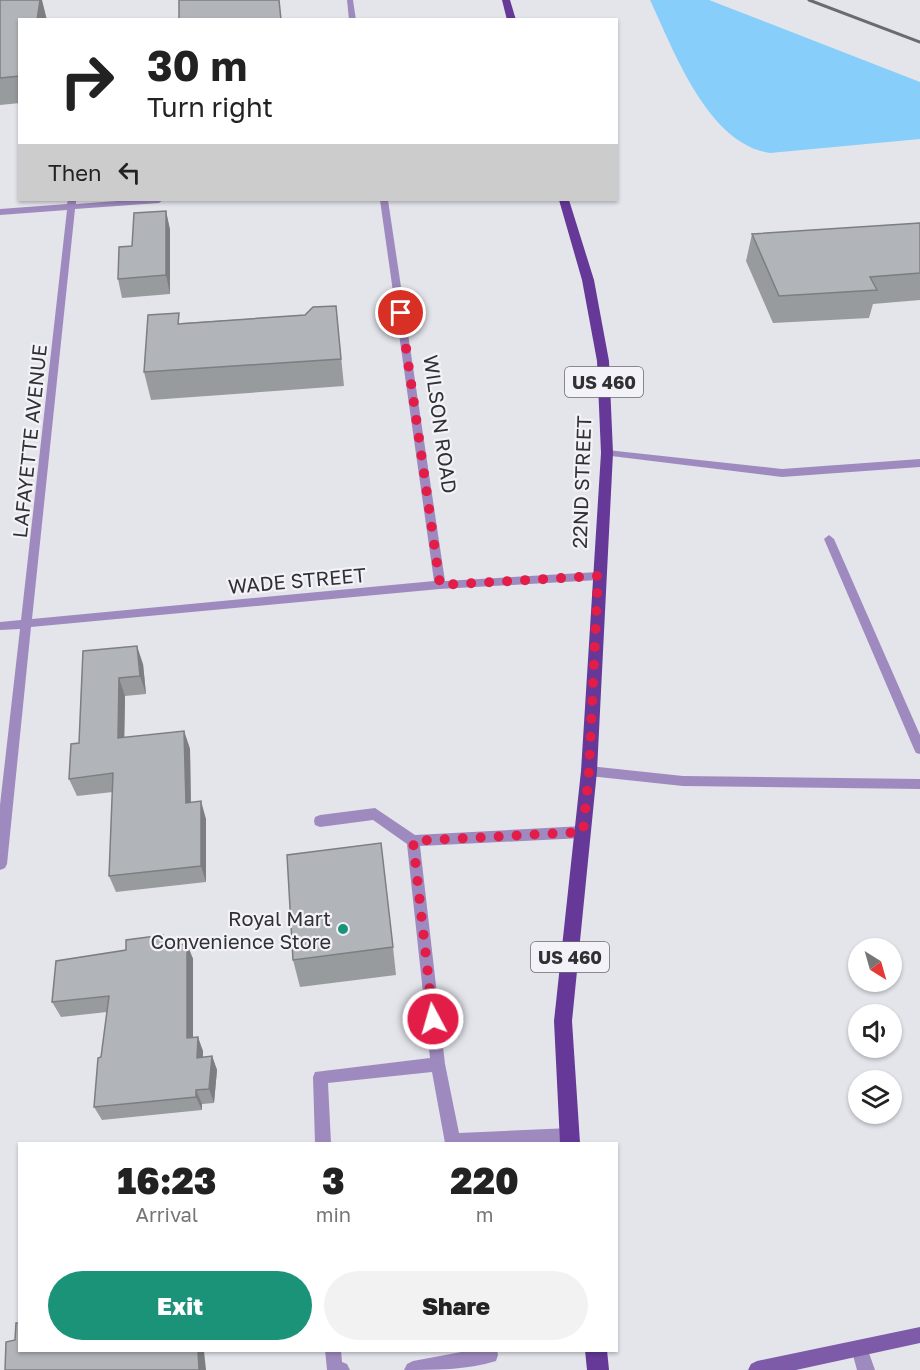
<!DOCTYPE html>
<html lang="en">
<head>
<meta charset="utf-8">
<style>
	body { margin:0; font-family:"Golos Text",sans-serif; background:#f2f2f2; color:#222; height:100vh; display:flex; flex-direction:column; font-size:22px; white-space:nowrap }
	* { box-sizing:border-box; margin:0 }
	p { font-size:20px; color:#767676 }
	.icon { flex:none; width:33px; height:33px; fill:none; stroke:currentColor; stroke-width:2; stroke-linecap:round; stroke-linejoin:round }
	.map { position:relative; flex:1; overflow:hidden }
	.sheet { position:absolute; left:18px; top:1142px; width:600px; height:210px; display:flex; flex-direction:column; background:#fff; border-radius:0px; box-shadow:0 2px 4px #0004 }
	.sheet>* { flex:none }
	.guide { position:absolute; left:18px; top:18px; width:600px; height:183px; border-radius:0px; box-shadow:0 2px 4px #0004; background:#fff; color:#222; overflow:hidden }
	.needle { width:39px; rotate:143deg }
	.fabs { position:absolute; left:848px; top:938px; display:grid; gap:12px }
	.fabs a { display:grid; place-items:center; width:54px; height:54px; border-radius:50%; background:#fff; box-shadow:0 2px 4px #0004; font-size:30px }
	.pin { position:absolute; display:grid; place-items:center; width:51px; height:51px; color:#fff; margin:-26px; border:3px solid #fff; border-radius:50%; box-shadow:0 2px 6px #0007 }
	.me { position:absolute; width:66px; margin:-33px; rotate:354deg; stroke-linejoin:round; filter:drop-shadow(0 0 4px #0008) }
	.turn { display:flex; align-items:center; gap:21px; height:126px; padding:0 30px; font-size:27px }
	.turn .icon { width:78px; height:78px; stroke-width:2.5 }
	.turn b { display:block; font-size:42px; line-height:51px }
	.then { display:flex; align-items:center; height:57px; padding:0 30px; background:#0003; gap:12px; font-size:22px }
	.eta { display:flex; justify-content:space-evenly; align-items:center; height:102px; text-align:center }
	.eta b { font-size:36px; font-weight:800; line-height:42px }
	.cta { display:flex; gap:12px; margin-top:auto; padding:12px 30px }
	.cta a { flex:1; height:69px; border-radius:36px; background:#1a9378; color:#fff; font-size:24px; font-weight:800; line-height:69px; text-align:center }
	.cta a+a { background:#f2f2f2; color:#222 }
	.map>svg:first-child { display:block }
	.water { fill:#87cefb }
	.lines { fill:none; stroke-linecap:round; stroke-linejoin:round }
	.lane { fill:#9f8abf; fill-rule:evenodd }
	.street { fill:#9f8abf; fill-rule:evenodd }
	.secondary { fill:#7d5ba9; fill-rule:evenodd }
	.primary { fill:#663898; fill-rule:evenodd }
	.rail { stroke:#6a6b6e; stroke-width:3 }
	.wall { fill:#989b9e }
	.shaded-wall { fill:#7c7e81 }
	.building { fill:#b1b4b8; stroke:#7c7e81; stroke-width:1.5 }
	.route { stroke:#e11d48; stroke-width:10; stroke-dasharray:0 18 }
	.poi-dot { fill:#1a9378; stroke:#f2f2f8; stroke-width:2 }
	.labels { text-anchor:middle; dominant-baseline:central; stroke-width:4.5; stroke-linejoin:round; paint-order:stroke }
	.shield { fill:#f2f2f8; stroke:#6b6b6e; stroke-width:1.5 }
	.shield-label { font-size:18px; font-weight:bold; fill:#313133 }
	.street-label { font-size:20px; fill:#313133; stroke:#f2f2f8 }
	.poi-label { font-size:20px; fill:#313133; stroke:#f2f2f8; text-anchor:end }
</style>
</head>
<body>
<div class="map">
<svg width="920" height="1370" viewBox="0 0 920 1370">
	<rect width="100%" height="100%" fill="#e4e5eb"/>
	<path class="water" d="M650,0H709L920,82V139L770,153C708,144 674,51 650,0Z"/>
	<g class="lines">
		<g class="lane">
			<path d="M607,450L782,469L920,459V467L782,477L603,455L602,453Z"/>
			<path d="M829,535L834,539L920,735V754L916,753L914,749L824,539Z"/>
			<path d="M589,766L683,776L920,779V789L683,786L589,776L585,775L583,771L585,767Z"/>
			<path d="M375,808L415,835L583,826L588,828L590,832L588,836L583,838L420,846L445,1064L459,1133L570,1128L575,1131L578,1136L575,1141L572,1143H445L432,1072L328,1083L331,1143H315L313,1077L315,1072L430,1058L407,844L373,820L320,827L315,825L314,821L315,817L320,815Z"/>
			<path d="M859,1340L865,1342L875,1370H857L851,1348L853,1342Z"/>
			<path d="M325,1350H341L342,1362L347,1364L350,1370H327Z"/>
			<path d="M472,1350H497L498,1355L496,1361C467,1370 435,1370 404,1370L407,1364L413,1361Z"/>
		</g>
		<g class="street">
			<path d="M347,0H353L356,20H349Z"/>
			<path d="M68,200H76V204L132,200H163L159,203L75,209L32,619L434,581L380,200H388L445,581L598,572L604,576L598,580L440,589L31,627L7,864L5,868L0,870V805L20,629L0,630V622L21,620L67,210L0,215V209L67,204Z"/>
		</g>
		<path class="secondary" d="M920,1327V1343L796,1370H748L751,1364L757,1361Z"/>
		<g class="primary">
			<path d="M502,0H510L516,20H507Z"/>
			<path d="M559,200H569L594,280L609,361L613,453L597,771L572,1021L580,1143H560L554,1021L581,771L601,453L597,361L582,280Z"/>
			<path d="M585,1350H607L609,1370H587Z"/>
		</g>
		<path class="rail" d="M809,0L920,42"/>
	</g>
	<g class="wall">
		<path d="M0,0L20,20V103L0,105Z"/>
		<path d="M166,211L170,230V294L122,298L118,279L132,246Z"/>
		<path d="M920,223V300L873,304L869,318L773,323L746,261L752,234Z"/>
		<path d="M336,306L344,386L151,400L144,372L181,323L305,315Z"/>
		<path d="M83,651L143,664L146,694L125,696L124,738L184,731L190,749L191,803L206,819V882L116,892L109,876L113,792L77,796L69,779L79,743Z"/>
		<path d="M163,935L167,946L187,944L193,959V1037L203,1051V1057L212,1056L217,1070L214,1103L202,1104V1110L102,1120L94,1107L107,1012L61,1017L52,1002L126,950Z"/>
		<path d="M393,947L396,975L300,987L293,960Z"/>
	</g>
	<g class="shaded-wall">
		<path d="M40,0H42L47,20H37Z"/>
		<path d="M166,211L170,230V294L166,275Z"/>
		<path d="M137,646L143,664L146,694L140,676Z"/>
		<path d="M119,678L125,696L124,756L118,738Z"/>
		<path d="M184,731L190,749L191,820L186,803Z"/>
		<path d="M201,801L206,819V882L201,866Z"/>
		<path d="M163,935L169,951L163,946Z"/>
		<path d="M187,944L193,959V1052L187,1038Z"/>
		<path d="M198,1037L203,1051L202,1072L197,1058Z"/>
		<path d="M212,1056L217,1070L214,1103L209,1089Z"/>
		<path d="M196,1090L202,1104V1110L196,1097Z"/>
		<path d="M198,1350H203L204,1351L206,1370H199Z"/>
	</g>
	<g class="building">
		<path d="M0,0H40L37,20H20V76L0,78Z"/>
		<path d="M179,0H279L281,20H179Z"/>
		<path d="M166,211V275L118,279L119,247L132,246L134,213Z"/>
		<path d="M920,223V273L870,277L877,290L779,296L752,234Z"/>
		<path d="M336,306L341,359L144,372L148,315L179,313L178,324L305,315L313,307Z"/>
		<path d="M137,646L140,676L119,678L118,738L184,731L186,803L201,801V866L109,876L113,773L69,779L71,744L79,743L83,651Z"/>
		<path d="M381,843L393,947L293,960L287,855Z"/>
		<path d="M163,935V946L187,944V1038L198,1037L197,1058L212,1056L209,1089L196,1090V1097L94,1107L98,1058L101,1057L109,996L52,1002L56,961L126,950V940Z"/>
		<path d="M16,1323H20V1350H198L199,1370H5L6,1342L15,1340Z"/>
	</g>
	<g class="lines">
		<path class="route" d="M401,313L440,585L598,576L589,771L583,832L413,841L433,1019"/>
	</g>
	<circle class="poi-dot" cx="343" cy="929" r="6"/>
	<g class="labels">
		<g class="shield">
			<rect x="565" y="367" width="78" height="30" rx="4.5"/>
			<rect x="531" y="942" width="78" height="30" rx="4.5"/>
		</g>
		<g class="shield-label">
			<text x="604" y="382">US 460</text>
			<text x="570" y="957">US 460</text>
		</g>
		<g class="street-label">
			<text transform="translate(441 424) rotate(82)">WILSON ROAD</text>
			<text transform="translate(29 441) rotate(-84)">LAFAYETTE AVENUE</text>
			<text transform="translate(581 482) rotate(-88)">22ND STREET</text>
			<text transform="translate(297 580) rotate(-5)">WADE STREET</text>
		</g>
		<g class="poi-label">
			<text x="331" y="918">Royal Mart<tspan x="331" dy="23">Convenience Store</tspan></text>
		</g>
	</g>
</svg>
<div class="fabs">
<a><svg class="needle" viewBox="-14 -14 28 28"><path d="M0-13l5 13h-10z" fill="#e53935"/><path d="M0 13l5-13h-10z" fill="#767676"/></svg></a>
<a><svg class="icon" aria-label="sound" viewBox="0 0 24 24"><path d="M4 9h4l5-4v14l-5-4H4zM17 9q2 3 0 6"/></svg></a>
<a><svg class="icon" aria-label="layers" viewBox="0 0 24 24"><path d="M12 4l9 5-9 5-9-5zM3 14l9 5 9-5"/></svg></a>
</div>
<div class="pin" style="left:401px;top:313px;background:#d93025"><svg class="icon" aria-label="arrive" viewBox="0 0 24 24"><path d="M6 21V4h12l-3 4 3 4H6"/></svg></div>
<svg class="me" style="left:433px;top:1019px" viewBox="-20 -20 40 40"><circle r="17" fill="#e11d48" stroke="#fff" stroke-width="3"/><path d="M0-11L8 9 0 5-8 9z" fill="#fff"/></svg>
<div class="guide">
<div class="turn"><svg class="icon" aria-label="right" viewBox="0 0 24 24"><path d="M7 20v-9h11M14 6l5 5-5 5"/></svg><div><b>30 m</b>Turn right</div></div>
<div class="then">Then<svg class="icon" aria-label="left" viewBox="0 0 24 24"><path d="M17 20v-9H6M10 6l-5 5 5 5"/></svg></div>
</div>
<section class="sheet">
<div class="eta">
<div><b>16:23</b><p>Arrival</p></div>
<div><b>3</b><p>min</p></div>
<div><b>220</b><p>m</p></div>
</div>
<div class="cta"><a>Exit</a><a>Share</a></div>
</section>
</div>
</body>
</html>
